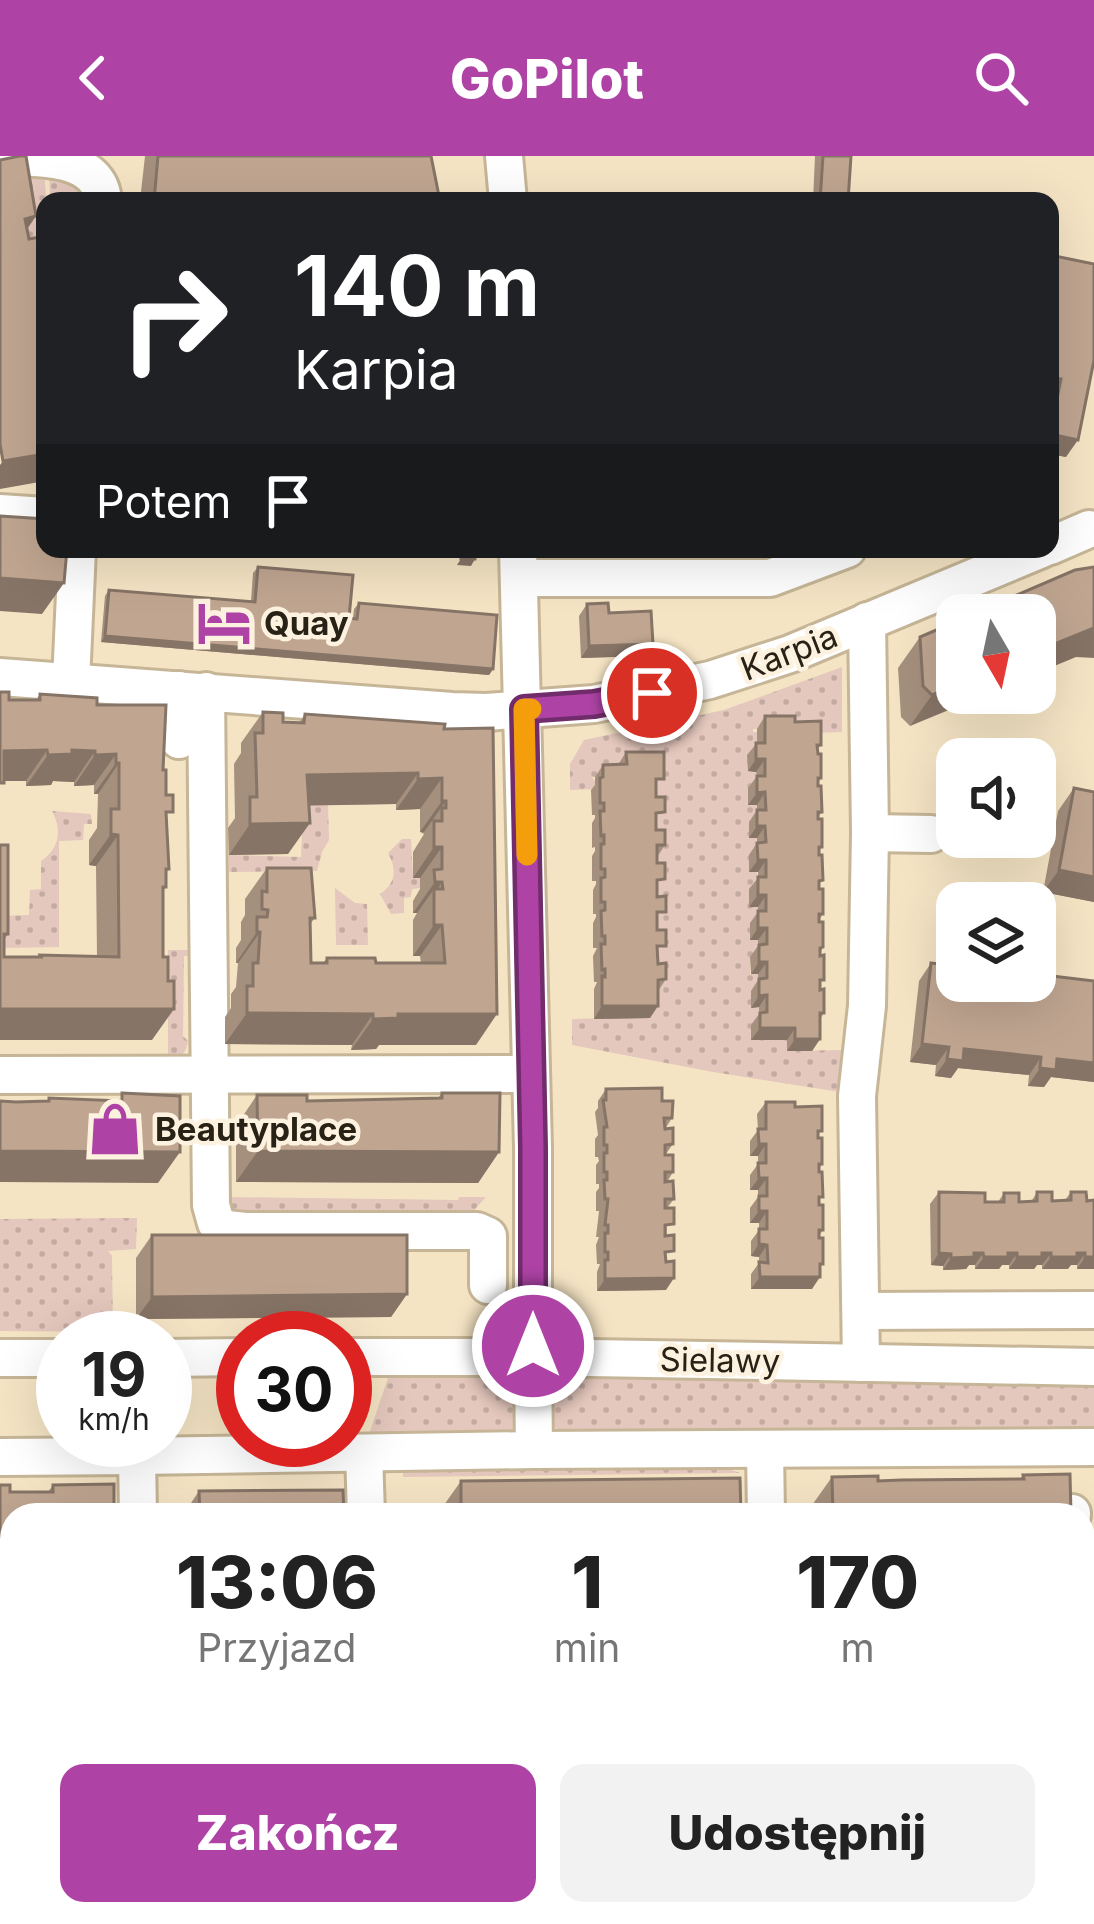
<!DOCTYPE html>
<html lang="pl">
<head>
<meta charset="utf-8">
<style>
	body { margin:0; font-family:Inter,sans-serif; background:#f2f2f2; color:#222; height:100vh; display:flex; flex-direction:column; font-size:45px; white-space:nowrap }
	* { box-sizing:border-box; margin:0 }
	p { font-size:39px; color:#767676 }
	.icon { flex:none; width:66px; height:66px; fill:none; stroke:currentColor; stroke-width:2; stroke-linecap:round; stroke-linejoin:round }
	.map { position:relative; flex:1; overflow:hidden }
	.details { position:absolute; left:0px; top:1347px; width:1095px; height:423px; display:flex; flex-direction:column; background:#fff; border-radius:36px 36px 0 0; box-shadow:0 12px 48px #0002 }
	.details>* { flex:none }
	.guide { position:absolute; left:36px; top:36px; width:1023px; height:366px; border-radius:24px; box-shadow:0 12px 48px #0002; background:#202124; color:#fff; overflow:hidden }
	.needle { width:78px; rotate:171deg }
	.tools { position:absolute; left:936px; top:438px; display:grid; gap:24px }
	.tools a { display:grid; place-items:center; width:120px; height:120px; border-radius:24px; background:#fff; box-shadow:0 12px 48px #0002; font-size:60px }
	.speed { position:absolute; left:36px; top:1155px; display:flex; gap:24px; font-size:60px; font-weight:700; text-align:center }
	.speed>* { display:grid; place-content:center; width:156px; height:156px; border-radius:50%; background:#fff; box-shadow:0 12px 48px #0002; line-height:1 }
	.speed small { font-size:30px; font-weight:400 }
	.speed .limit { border:18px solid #d22; background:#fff; color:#111 }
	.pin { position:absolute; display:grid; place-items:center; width:102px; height:102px; color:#fff; margin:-51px; border:6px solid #fff; border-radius:50%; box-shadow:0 3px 12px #0007 }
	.me { position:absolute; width:132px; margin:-66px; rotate:0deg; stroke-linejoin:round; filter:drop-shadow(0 0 9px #0008) }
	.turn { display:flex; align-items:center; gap:42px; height:252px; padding:0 60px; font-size:54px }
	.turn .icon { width:156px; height:156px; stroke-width:2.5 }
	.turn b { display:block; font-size:84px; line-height:102px }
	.then { display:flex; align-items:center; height:114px; padding:0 60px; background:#0003; gap:24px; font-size:45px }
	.eta { display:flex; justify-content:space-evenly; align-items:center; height:204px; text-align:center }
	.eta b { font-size:72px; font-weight:800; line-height:84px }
	.action { display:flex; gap:24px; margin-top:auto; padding:24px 60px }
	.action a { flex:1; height:138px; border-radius:24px; background:#ae43a5; color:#fff; font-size:48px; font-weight:800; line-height:138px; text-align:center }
	.action a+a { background:#f2f2f2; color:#222 }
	header { display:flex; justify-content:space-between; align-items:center; height:156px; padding:0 60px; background:#ae43a5; color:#fff; font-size:54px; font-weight:800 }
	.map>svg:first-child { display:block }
	.green { fill:url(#green-dots) }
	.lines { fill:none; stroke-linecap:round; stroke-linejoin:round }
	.minor-casing { stroke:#c6b697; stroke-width:42 }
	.minor { stroke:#fff; stroke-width:36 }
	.wall { fill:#a58f7d }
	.shaded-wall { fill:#867466 }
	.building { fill:#c0a691; stroke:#867466; stroke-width:3 }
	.route-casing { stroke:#712c6b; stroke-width:30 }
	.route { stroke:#ae43a5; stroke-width:21 }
	.slow { stroke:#f59e0b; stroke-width:21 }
	.labels { text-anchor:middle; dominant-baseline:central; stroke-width:9; stroke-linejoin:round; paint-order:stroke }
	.poi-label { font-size:33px; font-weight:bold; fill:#282216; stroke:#fdf2df; text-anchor:start }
	.street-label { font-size:33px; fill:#282216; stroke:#fdf2df }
</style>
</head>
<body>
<header><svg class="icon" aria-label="back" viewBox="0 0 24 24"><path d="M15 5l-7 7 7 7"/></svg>GoPilot<svg class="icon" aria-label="search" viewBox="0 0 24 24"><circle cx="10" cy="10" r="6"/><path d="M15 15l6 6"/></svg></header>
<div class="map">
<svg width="1094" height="1768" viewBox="0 0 1094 1768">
	<defs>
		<pattern id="green-dots" width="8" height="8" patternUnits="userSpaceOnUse" patternTransform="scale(3)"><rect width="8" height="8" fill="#e4c7bd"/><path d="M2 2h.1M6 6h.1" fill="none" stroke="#c4aba2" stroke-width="1.8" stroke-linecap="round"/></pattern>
	</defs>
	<rect width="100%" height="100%" fill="#f5e4c4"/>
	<g class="green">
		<path d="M44,12L46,41L50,40L49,12H61L95,45H45V113L39,114L45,150V175L17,15Z"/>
		<path d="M842,511V576L787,578L786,572L753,573V576H757V599L748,615L756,616L757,632L748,648L757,649C757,673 759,694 749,716H757L758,733L749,734L750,750L758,751V767L750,768V784H758V800L750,802V818H758V834L751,835V851H759L787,884V895L841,894L840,936L713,916L572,889V863L650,861L618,620L592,621L595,625V633L570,634V608L584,584L724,554Z"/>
		<path d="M328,648L329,684L322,696L317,715L229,716V699L301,701L302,677L285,650Z"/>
		<path d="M52,655L91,658L92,668H84L83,684L59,685V791L0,792V760L29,759L30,734L41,733V705C60,692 62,674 52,655Z"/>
		<path d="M402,683H411L413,721L420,722V732L412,733L411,741L404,742V757L391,758L380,738C396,728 397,713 388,697Z"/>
		<path d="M335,732L355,747L367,748L368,789H336Z"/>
		<path d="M168,794H195V799L184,800L183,880L188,885C186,898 180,903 168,906Z"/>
		<path d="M226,1041L458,1044L459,1041H486L467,1062L247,1063L229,1056Z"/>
		<path d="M137,1062L136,1093L108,1095L112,1100L113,1176L0,1175V1063Z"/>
		<path d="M391,1213L499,1218L506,1225L511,1244L521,1245L519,1266L512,1277L366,1287Z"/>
		<path d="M593,1221L1094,1231V1281L565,1282L549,1265L547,1245H556L561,1230L580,1222Z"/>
		<path d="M723,1311L740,1317L403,1321V1314Z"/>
	</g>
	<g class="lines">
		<defs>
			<g id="minor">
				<path d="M504,0L508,45"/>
				<path d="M0,1C39,1 100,0 103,45"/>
				<path d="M0,357L45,360"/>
				<path d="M1050,390L1089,373"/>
				<path d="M518,393L533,992V1190"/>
				<path d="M519,422H770L847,393"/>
				<path d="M0,521L452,555L486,556L594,548L710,524L790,498L1042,393"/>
				<path d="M71,526L77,393"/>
				<path d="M206,535L211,1049L216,1067L227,1073L245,1075H477L488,1080V1129"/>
				<path d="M179,584V534"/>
				<path d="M870,677L931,678"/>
				<path d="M0,919L530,918"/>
				<path d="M861,1155L1094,1154"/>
				<path d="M345,1201H533L1094,1211"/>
				<path d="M533,1201L534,1294"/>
				<path d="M0,1202H63"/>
				<path d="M165,1202L243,1201"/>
				<path d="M861,1207L857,940L867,850L870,677L867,465"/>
				<path d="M765,1294L766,1359"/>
				<path d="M364,1297L366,1359"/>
				<path d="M0,1301L137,1300"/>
				<path d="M1072,1357V1359"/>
				<path d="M138,1359L137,1300L534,1294L1094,1291"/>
				<path d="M0,1458H12"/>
				<path d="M1083,1569H1094"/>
				<path d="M0,1697H12"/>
				<path d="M576,1758L577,1768"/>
				<path d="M1077,1758V1768"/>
				<path d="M0,1764H370"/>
			</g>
		</defs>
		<use href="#minor" class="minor-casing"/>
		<use href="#minor" class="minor"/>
	</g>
	<g class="wall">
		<path d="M145,0H431L440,45H140Z"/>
		<path d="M815,0H851L848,45H813Z"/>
		<path d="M1050,99L1066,301L1050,298Z"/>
		<path d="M258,411L349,462L353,463L354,453L359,447L493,513L489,519L101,486L105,440L109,434L251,445L253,417Z"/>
		<path d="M587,448L609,457L644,500L581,502L579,460Z"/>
		<path d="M920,481L957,537L910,570L901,561L898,512Z"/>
		<path d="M40,538L97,549L163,614L169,713L166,717V731L163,735L152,884H0V689L8,778L4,784V801H38L40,799L97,800L96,710L89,709V684L97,672L98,638H94V629L74,630V626L53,625L51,629L26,630V625H4L9,544H36Z"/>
		<path d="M263,556L283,566L299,567L305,558L445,568L476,889H379L376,893L351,894L352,889L225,888V861L231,852V838L236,831L238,807H236V792L241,784V766L245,759V743L267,712L315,762L310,768L311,807H323L327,802L376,807H421L420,800H413V764L417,757H413V745L420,733V722H413V696L424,678L420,676V653L396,654V648L309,649L288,698L229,699L228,672L235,662L234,608L241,597V587Z"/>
		<path d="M765,560L795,566L821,589L817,594L821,622L818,627L822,656L818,661L822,691L819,695V730L823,758L819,764L823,791L820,797V830L824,857L820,863V883L812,895H787V884H751V869L759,858V851L751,852V835L758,824V818H751L750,801L758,790V784H750V767L758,756V751H749V733L758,722V716H749V699L757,687V682H749V666L757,654V649H748V632L757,620L756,616L748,615L747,599L757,587V573Z"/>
		<path d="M626,596L656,635V674L665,689L657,701L658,808L666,823L658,835L650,862L594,863V833L597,826H594L593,800L597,792H593V767L596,761V758H593V734L596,728V725H592V700L595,695V691L592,692V667L595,662V659H592L591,634L595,629V621L603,609H618Z"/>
		<path d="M1074,632L1094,746L1043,736L1058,655Z"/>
		<path d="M931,807L1094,825V926L1051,921L1044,931L1028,930L1029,919L958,912L951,922L935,920L936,909L910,906L919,825Z"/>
		<path d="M606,933L662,945L672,962L665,973L673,988L665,999L673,1016L667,1026L674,1043L667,1052L666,1134L597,1135V1116L600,1108H597L596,1089L599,1081H596L599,1055H596V1036L599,1032V1028H596V1009L599,1005L598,1001H595V983L598,979L595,956L598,952V945Z"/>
		<path d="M442,937L499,996L478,1027L236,1026V970L257,939L307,945L438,942Z"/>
		<path d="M766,946L795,951L818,980L822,1008L819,1013V1046L823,1074L819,1080L820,1113L812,1133H751V1118L759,1107V1101L751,1100V1085L759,1074V1067H750V1052L758,1041V1034H750V1019L758,1008V1000H750V985L758,974L757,958Z"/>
		<path d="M939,1036L985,1046H998L1004,1037L1019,1046H1031L1037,1036L1052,1045L1065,1044L1071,1036L1094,1113H1077V1109H1071L1065,1113H1042V1109H1037L1034,1113H1009V1109H1002L999,1113H975V1109H969L966,1113L943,1114V1110L931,1109L930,1048Z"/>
		<path d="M152,1079L407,1138L391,1161L136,1163V1102Z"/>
		<path d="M1023,1319L1071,1359H810V1352L832,1321L878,1325L1020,1323Z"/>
		<path d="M461,1325L741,1359H439V1356Z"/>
		<path d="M114,1328L12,1359V1420H0V1329L10,1336H48L53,1329Z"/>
		<path d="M199,1335L344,1359H183Z"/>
		<path d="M448,1758H532V1768H447Z"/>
		<path d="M664,1758H757V1768H657Z"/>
		<path d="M825,1758H919L920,1768H818Z"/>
		<path d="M991,1758H1070L1075,1768H985Z"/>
	</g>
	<g class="shaded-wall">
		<path d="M36,60L15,91L25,63Z"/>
		<path d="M1050,221L1061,223L1050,238Z"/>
		<path d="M1050,278L1078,284L1066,301L1050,298Z"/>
		<path d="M45,298V325L0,333V309L3,305Z"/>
		<path d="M587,393H617L613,399L582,400Z"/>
		<path d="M461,403H475L471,410L457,409Z"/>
		<path d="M0,422L64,427L42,458L0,455Z"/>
		<path d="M1094,472V502L1076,501L1035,518V496Z"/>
		<path d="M105,480L493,513L489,519L101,486Z"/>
		<path d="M653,488L644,500L581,502L589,490Z"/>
		<path d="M957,529V537H990L910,570L932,539Z"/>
		<path d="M47,594L26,625H0L4,595Z"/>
		<path d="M72,594L95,595L74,626L53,625L51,629L26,630L48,599Z"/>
		<path d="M116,598L94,629L74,630L95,599Z"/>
		<path d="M756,603H765L756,616L748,615Z"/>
		<path d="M116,607H119L98,638H94Z"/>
		<path d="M418,617L396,648L285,650L307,619Z"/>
		<path d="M442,622L420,653L396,654L418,623Z"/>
		<path d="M765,636L757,649H748L757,637Z"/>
		<path d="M442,645H446L424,676H420Z"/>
		<path d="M310,667L288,698L229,699L250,668Z"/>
		<path d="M757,670H765L757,682H749Z"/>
		<path d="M111,678L118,679L96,710L89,709Z"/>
		<path d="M434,691H442L420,722H413Z"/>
		<path d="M758,704H766L758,716H749Z"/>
		<path d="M1059,714L1094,721V746L1043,736Z"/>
		<path d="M435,726H442L434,738V733L417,757H413Z"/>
		<path d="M758,739H766L758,751H749Z"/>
		<path d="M434,769H442L420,800H413Z"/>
		<path d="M758,772H767L758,784H750Z"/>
		<path d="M257,776H260L238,807H236Z"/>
		<path d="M759,806H767L758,818H751Z"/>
		<path d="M767,839L759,851L751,852L759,840Z"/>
		<path d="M602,850H658L650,862L594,863Z"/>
		<path d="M0,853H174L152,884H0Z"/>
		<path d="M247,857L373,858L352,889L225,888Z"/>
		<path d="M398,858H497L476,889H379L376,893L351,894L373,863Z"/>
		<path d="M760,872H795L787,884H751Z"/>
		<path d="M795,883H820L812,895H787Z"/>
		<path d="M922,888L949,891L936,909L910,906Z"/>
		<path d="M964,893L1041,901L1029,919L958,912L951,922L935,920L947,903Z"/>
		<path d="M1057,903L1094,907V926L1051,921L1044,931L1028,930L1040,912Z"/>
		<path d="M759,988H766L758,1000H750Z"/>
		<path d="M0,995L180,996L158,1027L0,1026Z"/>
		<path d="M258,995L499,996L478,1027L236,1026Z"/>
		<path d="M759,1022H767L758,1034H750Z"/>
		<path d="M759,1055H767L759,1067H750Z"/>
		<path d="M759,1088L767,1089L759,1101L751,1100Z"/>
		<path d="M939,1097L951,1098L943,1110L931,1109Z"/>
		<path d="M974,1097H983L975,1109H969L966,1113L943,1114L951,1102Z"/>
		<path d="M1008,1097H1017L1009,1109H1002L999,1113H975L984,1101Z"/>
		<path d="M1042,1097H1051L1042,1109H1037L1034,1113H1009L1017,1101Z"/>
		<path d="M1077,1097H1085L1077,1109H1071L1068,1113H1042L1051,1101Z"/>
		<path d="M1085,1101H1094V1113H1077Z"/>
		<path d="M760,1121H820L812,1133H751Z"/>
		<path d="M674,1122L666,1134L597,1135L605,1123Z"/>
		<path d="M407,1138L391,1161L136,1163L152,1141Z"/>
		<path d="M0,1379H10L0,1393Z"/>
		<path d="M12,1389V1420H0V1404L10,1390Z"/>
		<path d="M0,1628H9L0,1641Z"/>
		<path d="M9,1633H12V1664H0V1646Z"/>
	</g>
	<g class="building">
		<path d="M20,0H26L36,60L25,63L29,83L40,81L45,110V136L38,137L41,159L45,158V298L3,305L0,288V4Z"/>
		<path d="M158,0H431L440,45H154Z"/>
		<path d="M823,0H851L848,45H820Z"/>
		<path d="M1050,99L1094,108V204L1078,284L1050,278L1061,223L1050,221Z"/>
		<path d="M0,360L45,363V393H67L64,427L0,422Z"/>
		<path d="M462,394L476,395L475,403H461Z"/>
		<path d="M258,411L353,419L349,462L357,463L359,447L497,459L493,513L105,480L109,434L255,446Z"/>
		<path d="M1094,411V472L1035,496V459H970L1075,414Z"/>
		<path d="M608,447L609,457L651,455L653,488L589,490L587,448Z"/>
		<path d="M957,465V529L932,539L923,530L920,481Z"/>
		<path d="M0,536H9V544H40V538L97,542V549H166L163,614H166V639H173V656H166L169,713H166V731H163V801H168V825H174V853H0V689H8V778H4V801H41L40,799L119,801L118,679L111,678V653H119V607H116V598L95,599V595L72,594V598L48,599L47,594L4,595V627H0Z"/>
		<path d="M263,556L283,557V566L304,567L305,558L445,568L444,573L493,572L497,858H398V862L373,863V858L247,857V830H253V807H258L260,776H257V761H267L268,754L262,753V735L267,736V712H311L315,762H310L311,807H327V802H375L376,807H445L442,769H434V733H443L442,726H435L434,714L442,713V691H434V665H442V652H446V645H442V622L418,623V617L307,619L310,667L250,668V641H257L255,577H263Z"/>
		<path d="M765,560H795V566L821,565V589H817L818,598H821V622H818V630H821L822,656H818V663H822V691H819V699H822L823,724L819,725V733H823V758H819V766H823V791L820,792V800L824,799V824H820V834L824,833V857H820V883H795V872H760V857L767,856V839L759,840V823L767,822V806H759V789L767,788V772H758V755H766V739H758V721H766V704H758L757,687L766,686L765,670H757V654H766L765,636L757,637V620H765V603H756V587H765Z"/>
		<path d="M626,596H664V623H656V641H665V656L656,657V674H665V689H657V707H665V723L657,724V741L666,740V756H657V774H666V790H657L658,808L666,807V823L658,824V850H602V820L605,821V813L602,814L601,788H605V780H602L601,755L605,754V746H601V722L605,721V713H601V688H604V679L601,680L600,655H604V647H600V622L603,621V609L627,608Z"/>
		<path d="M1074,632L1094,636V721L1059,714Z"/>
		<path d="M931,807L957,810V825H1035V818L1094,825V907L1057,903L1056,914L1040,912L1041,901L964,893L963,905L947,903L949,891L922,888Z"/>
		<path d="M662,932V945H673L672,962H664L665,973L673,972V988L665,989V999H673V1016H665V1026L673,1025L674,1043H665V1052H674V1068L665,1069V1080L674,1079V1095L665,1096L666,1106L674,1105V1122L605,1123V1104H608V1096H605V1077H608V1069H605L608,1043H605L604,1024H607V1016H604V997H607V989H604V971H607L603,944H606V933Z"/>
		<path d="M122,937L180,940V996L0,995V945L16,946L49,945V942L122,945Z"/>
		<path d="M442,937H500L499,996L258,995L257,939H307V945L442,942Z"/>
		<path d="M766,946H795V951L822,950V975H818V982H822V1008H819V1016H822L823,1041H819V1049H823V1074H819V1082H823V1108H820V1121H760L759,1106L768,1107L767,1089L759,1088V1073H767V1055H759V1040H767V1022H759L758,1007H766V988H759L758,973H766Z"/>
		<path d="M939,1036L985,1037V1046H1004V1037H1019V1046L1037,1045V1036H1052V1045L1071,1044V1036H1086L1087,1045L1094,1044V1101H1085V1097H1077V1101H1051V1097H1042V1101H1017V1097H1008V1101H984L983,1097H974V1101L951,1102V1098L939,1097Z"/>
		<path d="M152,1079H407V1138L152,1141Z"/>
		<path d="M1070,1318L1071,1359H833L832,1321L878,1320V1325L901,1324L1024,1323L1023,1319Z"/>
		<path d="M740,1322L741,1359H461V1325Z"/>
		<path d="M114,1328V1359H12V1389L10,1390V1379H0V1329H10V1336H53V1329Z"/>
		<path d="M343,1334L344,1359H200L199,1335Z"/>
		<path d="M2,1572H12V1633H9V1628H0V1576H2Z"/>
		<path d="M465,1758H532V1768H466Z"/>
		<rect x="666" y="1758" width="91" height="10"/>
		<path d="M828,1758H919L920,1768H828Z"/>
		<path d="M997,1758H1070V1760H1075V1768H997Z"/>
	</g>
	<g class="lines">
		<defs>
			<path id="route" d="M533,1190V992L524,553L594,548L652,537"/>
		</defs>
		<use href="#route" class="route-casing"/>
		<use href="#route" class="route"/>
		<path class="slow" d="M527,699L524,553H531"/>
	</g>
	<defs>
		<symbol id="hotel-bare" viewBox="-9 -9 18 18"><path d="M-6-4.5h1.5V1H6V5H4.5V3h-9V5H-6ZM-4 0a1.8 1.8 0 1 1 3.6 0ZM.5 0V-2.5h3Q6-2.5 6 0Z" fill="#ae43a5" stroke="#fdf2df" stroke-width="2.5" paint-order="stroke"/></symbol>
		<symbol id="shop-bare" viewBox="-9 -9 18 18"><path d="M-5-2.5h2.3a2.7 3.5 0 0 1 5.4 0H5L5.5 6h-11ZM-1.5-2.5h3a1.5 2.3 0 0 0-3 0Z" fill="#ae43a5" stroke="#fdf2df" stroke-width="2.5" paint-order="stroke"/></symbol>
	</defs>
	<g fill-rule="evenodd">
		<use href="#hotel-bare" x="186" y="429" width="76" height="76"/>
		<use href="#shop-bare" x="77" y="935" width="76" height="76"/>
	</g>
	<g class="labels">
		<g class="poi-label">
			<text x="264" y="467">Quay</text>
			<text x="155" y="973">Beautyplace</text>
		</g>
		<g class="street-label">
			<text transform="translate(789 496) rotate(-21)">Karpia</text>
			<text transform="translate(720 1204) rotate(1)">Sielawy</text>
		</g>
	</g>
</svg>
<div class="tools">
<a><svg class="needle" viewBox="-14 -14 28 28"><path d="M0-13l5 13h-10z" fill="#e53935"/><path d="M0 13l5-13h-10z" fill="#767676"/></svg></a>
<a><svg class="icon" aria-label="sound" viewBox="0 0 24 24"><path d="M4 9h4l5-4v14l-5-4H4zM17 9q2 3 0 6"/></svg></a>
<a><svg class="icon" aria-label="layers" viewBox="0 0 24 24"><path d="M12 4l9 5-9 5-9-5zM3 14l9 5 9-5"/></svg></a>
</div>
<div class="speed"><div>19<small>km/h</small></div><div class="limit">30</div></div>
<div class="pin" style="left:652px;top:537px;background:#d93025"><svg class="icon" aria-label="arrive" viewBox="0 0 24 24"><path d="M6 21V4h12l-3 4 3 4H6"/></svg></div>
<svg class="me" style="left:533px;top:1190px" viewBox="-20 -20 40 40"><circle r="17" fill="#ae43a5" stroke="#fff" stroke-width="3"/><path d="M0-11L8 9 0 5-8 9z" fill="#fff"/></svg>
<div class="guide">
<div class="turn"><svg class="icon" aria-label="right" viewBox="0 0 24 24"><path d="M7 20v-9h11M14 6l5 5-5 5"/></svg><div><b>140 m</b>Karpia</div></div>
<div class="then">Potem<svg class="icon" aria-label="arrive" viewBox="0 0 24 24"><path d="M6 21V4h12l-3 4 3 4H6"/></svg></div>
</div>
<section class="details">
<div class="eta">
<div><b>13:06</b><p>Przyjazd</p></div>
<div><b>1</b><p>min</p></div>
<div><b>170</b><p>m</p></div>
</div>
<div class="action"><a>Zakończ</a><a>Udostępnij</a></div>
</section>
</div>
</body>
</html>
